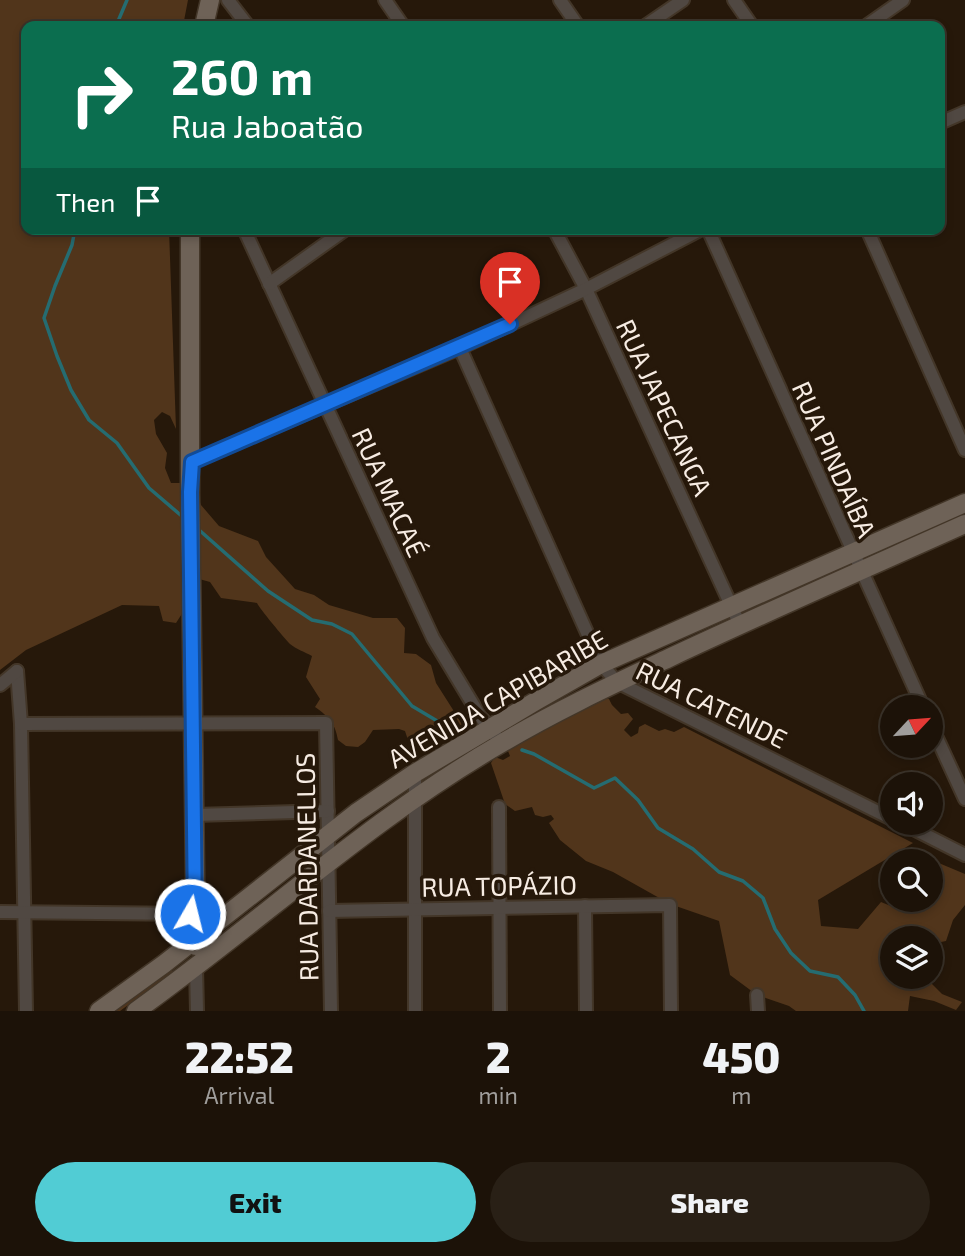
<!DOCTYPE html>
<html lang="en">
<head>
<meta charset="utf-8">
<style>
	body { margin:0; font-family:"Exo 2",sans-serif; background:#292016; color:#f1f3f6; height:100vh; display:flex; flex-direction:column; font-size:26px; white-space:nowrap }
	* { box-sizing:border-box; margin:0 }
	p { font-size:23px; color:#a09e9c }
	.icon { flex:none; width:38px; height:38px; fill:none; stroke:currentColor; stroke-width:2; stroke-linecap:round; stroke-linejoin:round }
	.map { position:relative; height:1011px; overflow:hidden }
	.panel { display:flex; flex-direction:column; background:#1c1208; flex:1 }
	.panel>* { flex:none }
	.banner { position:absolute; left:21px; top:21px; width:924px; height:214px; border-radius:14px; box-shadow:0 4px 10px #0003,0 0 0 2px #3a3229; background:#0b6e4f; color:#fff; overflow:hidden }
	.needle { width:46px; rotate:64deg }
	.fabs { position:absolute; left:880px; top:695px; display:grid; gap:14px }
	.fabs a { display:grid; place-items:center; width:63px; height:63px; border-radius:50%; background:#1c1208; box-shadow:0 4px 10px #0003,0 0 0 2px #3a3229; font-size:35px }
	.pin { position:absolute; display:grid; place-items:center; width:60px; height:60px; color:#fff; margin:-72px -30px; border-radius:50% 50% 50% 0; rotate:-45deg; box-shadow:0 0 7px #0007 }
	.pin .icon { rotate:45deg }
	.me { position:absolute; width:77px; margin:-38px; rotate:8deg; stroke-linejoin:round; filter:drop-shadow(0 0 5px #0008) }
	.turn { display:flex; align-items:center; gap:24px; height:147px; padding:0 35px; font-size:32px }
	.turn .icon { width:91px; height:91px; stroke-width:2.5 }
	.turn b { display:block; font-size:49px; line-height:60px }
	.then { display:flex; align-items:center; height:66px; padding:0 35px; background:#0003; gap:14px; font-size:26px }
	.eta { display:flex; justify-content:space-evenly; align-items:center; height:119px; text-align:center }
	.eta b { font-size:42px; font-weight:800; line-height:49px }
	.cta { display:flex; gap:14px; margin-top:auto; padding:14px 35px }
	.cta a { flex:1; height:80px; border-radius:42px; background:#51ccd4; color:#111; font-size:28px; font-weight:800; line-height:80px; text-align:center }
	.cta a+a { background:#292016; color:#f1f3f6 }
	.map>svg:first-child { display:block }
	.green { fill:#51351b }
	.lines { fill:none; stroke-linecap:round; stroke-linejoin:round }
	.stream { stroke:#256c71; stroke-width:3.5 }
	.street-casing { stroke:#433628; stroke-width:16 }
	.secondary-casing { stroke:#433628; stroke-width:21 }
	.street { stroke:#504842; stroke-width:12 }
	.secondary { stroke:#6e6257; stroke-width:18 }
	.route-casing { stroke:#114b97; stroke-width:18 }
	.route { stroke:#1a73e8; stroke-width:12 }
	.labels { text-anchor:middle; dominant-baseline:central; stroke-width:7; stroke-linejoin:round; paint-order:stroke }
	.street-label { font-size:26px; fill:#f7ece3; stroke:#26180a }
</style>
</head>
<body>
<div class="map">
<svg width="965" height="1011" viewBox="0 0 965 1011">
	<rect width="100%" height="100%" fill="#26180a"/>
	<g class="green">
		<path d="M0,0H188L183,26H26V229H169L176,429L170,416L162,412L154,420L156,434L167,453L165,468L171,483H185L198,497L201,505L219,526L258,541L266,557L295,589L314,595L329,605L373,618H397L405,628L404,653L416,654L431,665L436,683L464,727L434,746L422,737L408,753L409,743L405,731L399,729L373,730L365,742L358,747L346,746L338,740C335,723 329,717 315,707L320,699L306,677L312,656C305,652 296,649 290,644C285,639 259,608 257,603L221,598L210,582L192,577L185,609L176,623L163,621L159,606L122,605L26,650L0,670Z"/>
		<path d="M603,698L609,699L612,705L621,714L628,713L633,719L624,730L631,737L638,733L639,727L645,724L659,731L665,729L674,732L684,727L913,843L818,900L821,926L858,929L881,902L908,913L916,900H931V874L934,861L965,874V905L953,920L946,941L931,944V938H892V976L925,977L942,994L962,1002L956,1010L934,1001L910,996L908,1011H796L789,1006L757,995L730,975L719,921L670,904L613,872L586,861L560,840L549,823L554,819L551,815L543,817L535,815L532,807L515,811L505,804L491,763L495,757L503,760L510,756L508,751L517,744Z"/>
		<path d="M169,965L173,972L120,1011H106Z"/>
	</g>
	<g class="lines">
		<g class="stream">
			<path d="M116,26L127,0"/>
			<path d="M75,229L72,245L55,286L44,318L57,356L71,390L89,420L117,443L149,488L184,518"/>
			<path d="M198,529L268,591L312,620L332,624L352,634L412,706L444,725"/>
			<path d="M522,750L534,754L594,788L615,778L638,800L658,828L693,849L719,872L743,881L763,898L775,929L791,953L810,971L838,977L855,995L864,1011"/>
		</g>
		<defs>
			<g id="street">
				<path d="M228,0L248,26"/>
				<path d="M385,0L403,26"/>
				<path d="M560,0L578,26"/>
				<path d="M734,0L752,26"/>
				<path d="M645,26L683,0"/>
				<path d="M866,26L903,0"/>
				<path d="M940,123L965,112"/>
				<path d="M244,229L433,638L480,716L501,743"/>
				<path d="M554,229L586,289L740,625"/>
				<path d="M708,229L923,707"/>
				<path d="M867,229L965,450"/>
				<path d="M269,284L346,229"/>
				<path d="M460,348L601,664L617,682L892,819"/>
				<path d="M192,462L460,348L586,289L702,229"/>
				<path d="M17,671L21,724L26,1011"/>
				<path d="M0,685L17,671"/>
				<path d="M21,724L326,723L331,1011"/>
				<path d="M931,725L965,799"/>
				<path d="M415,773V1011"/>
				<path d="M499,807L500,1011"/>
				<path d="M194,815L328,811"/>
				<path d="M900,822L965,855"/>
				<path d="M585,906L586,1011"/>
				<path d="M329,911L670,905L671,1011"/>
				<path d="M0,912L195,914"/>
				<path d="M196,967L197,1011"/>
				<path d="M757,995L758,1011"/>
			</g>
			<g id="secondary">
				<path d="M204,26L210,0"/>
				<path d="M190,229V492L196,946"/>
				<path d="M99,1011L164,964L356,813L415,773L536,701L601,664L965,503"/>
				<path d="M136,1011C259,923 370,819 502,743C556,711 614,684 671,657C769,611 867,568 965,524"/>
			</g>
		</defs>
		<use href="#street" class="street-casing"/>
		<use href="#secondary" class="secondary-casing"/>
		<use href="#street" class="street"/>
		<use href="#secondary" class="secondary"/>
	</g>
	<g class="lines">
		<defs>
			<path id="route" d="M190,914H195L190,492L192,462L510,324"/>
		</defs>
		<use href="#route" class="route-casing"/>
		<use href="#route" class="route"/>
	</g>
	<g class="labels">
		<g class="street-label">
			<text transform="translate(665 407) rotate(65)">RUA JAPECANGA</text>
			<text transform="translate(835 459) rotate(66)">RUA PINDAÍBA</text>
			<text transform="translate(390 492) rotate(65)">RUA MACAÉ</text>
			<text transform="translate(497 698) rotate(-30)">AVENIDA CAPIBARIBE</text>
			<text transform="translate(712 704) rotate(26)">RUA CATENDE</text>
			<text transform="translate(306 867) rotate(-91)">RUA DARDANELLOS</text>
			<text transform="translate(499 885) rotate(-1)">RUA TOPÁZIO</text>
		</g>
	</g>
</svg>
<div class="fabs">
<a><svg class="needle" viewBox="-14 -14 28 28"><path d="M0-13l5 13h-10z" fill="#e53935"/><path d="M0 13l5-13h-10z" fill="#a09e9c"/></svg></a>
<a><svg class="icon" aria-label="sound" viewBox="0 0 24 24"><path d="M4 9h4l5-4v14l-5-4H4zM17 9q2 3 0 6"/></svg></a>
<a><svg class="icon" aria-label="search" viewBox="0 0 24 24"><circle cx="10" cy="10" r="6"/><path d="M15 15l6 6"/></svg></a>
<a><svg class="icon" aria-label="layers" viewBox="0 0 24 24"><path d="M12 4l9 5-9 5-9-5zM3 14l9 5 9-5"/></svg></a>
</div>
<div class="pin" style="left:510px;top:324px;background:#d93025"><svg class="icon" aria-label="arrive" viewBox="0 0 24 24"><path d="M6 21V4h12l-3 4 3 4H6"/></svg></div>
<svg class="me" style="left:190px;top:914px" viewBox="-20 -20 40 40"><circle r="17" fill="#1a73e8" stroke="#fff" stroke-width="3"/><path d="M0-11L8 9 0 5-8 9z" fill="#fff"/></svg>
<div class="banner">
<div class="turn"><svg class="icon" aria-label="right" viewBox="0 0 24 24"><path d="M7 20v-9h11M14 6l5 5-5 5"/></svg><div><b>260 m</b>Rua Jaboatão</div></div>
<div class="then">Then<svg class="icon" aria-label="arrive" viewBox="0 0 24 24"><path d="M6 21V4h12l-3 4 3 4H6"/></svg></div>
</div>
</div>
<section class="panel">
<div class="eta">
<div><b>22:52</b><p>Arrival</p></div>
<div><b>2</b><p>min</p></div>
<div><b>450</b><p>m</p></div>
</div>
<div class="cta"><a>Exit</a><a>Share</a></div>
</section>
</body>
</html>
